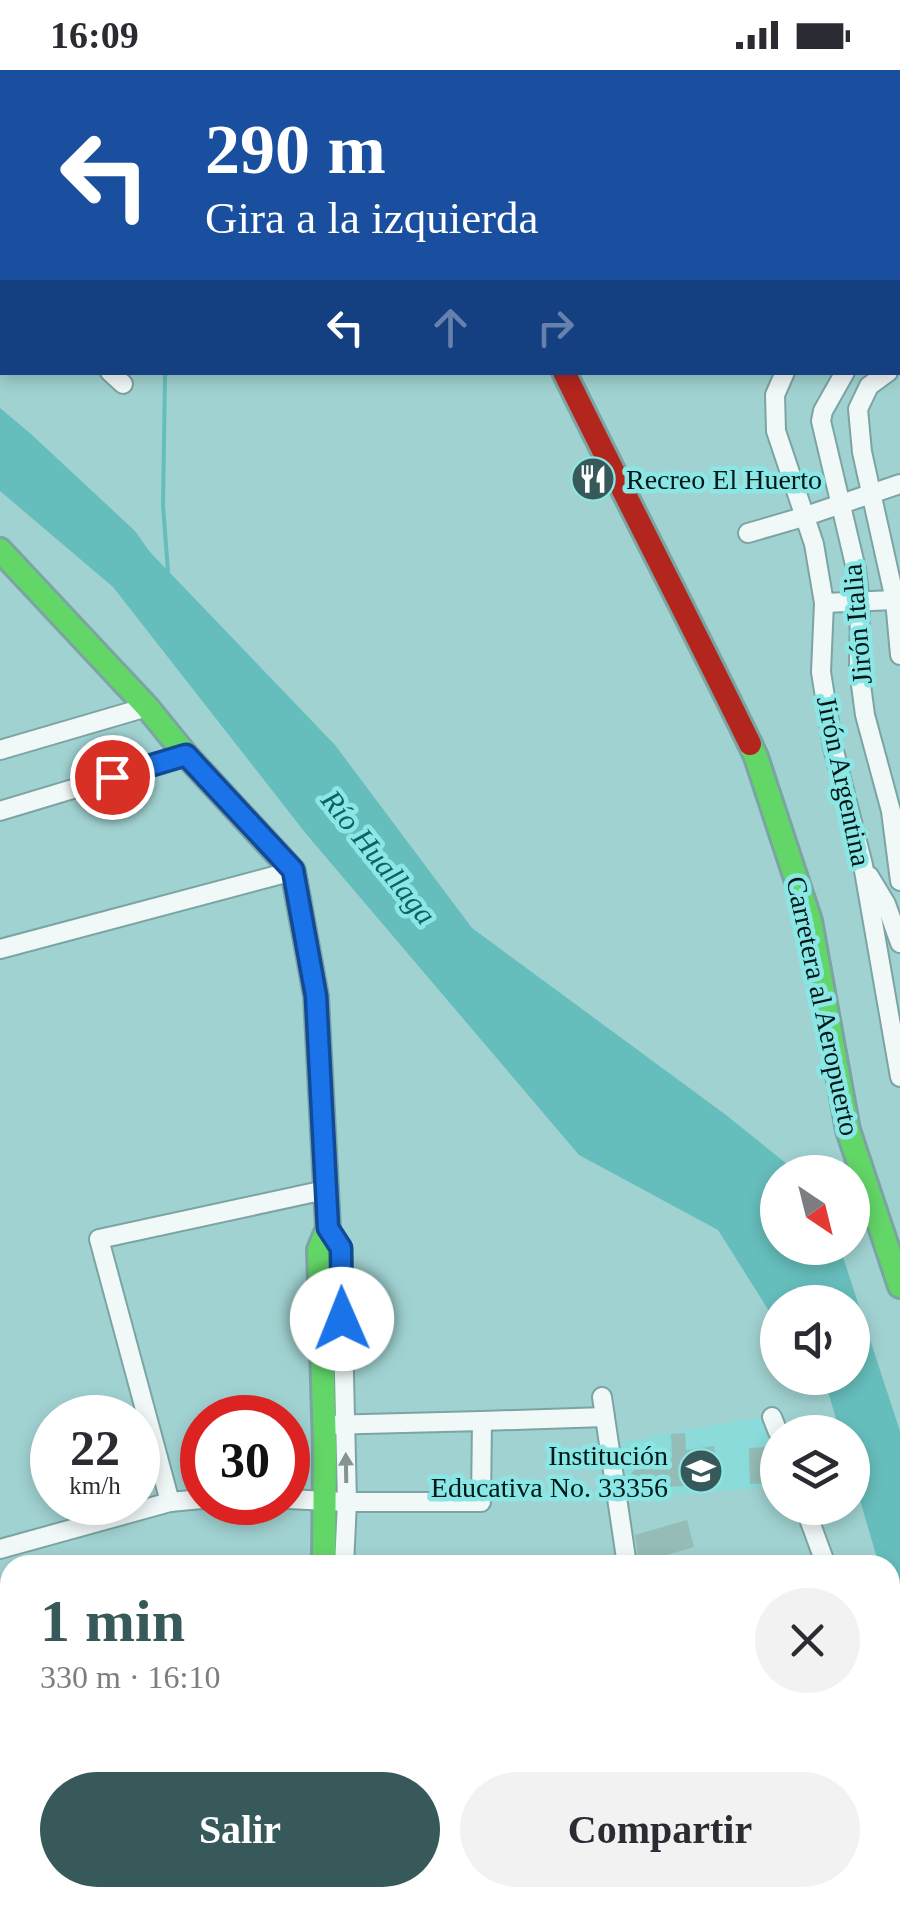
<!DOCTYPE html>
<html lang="es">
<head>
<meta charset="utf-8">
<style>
	body { margin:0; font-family:"Times New Roman",serif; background:#f2f2f3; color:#2b2b33; height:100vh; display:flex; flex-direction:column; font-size:38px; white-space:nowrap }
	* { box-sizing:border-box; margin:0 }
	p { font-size:32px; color:#7c7c81 }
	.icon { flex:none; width:55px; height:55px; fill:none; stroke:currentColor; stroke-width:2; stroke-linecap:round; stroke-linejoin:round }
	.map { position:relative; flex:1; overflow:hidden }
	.side { position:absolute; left:0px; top:1485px; width:900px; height:352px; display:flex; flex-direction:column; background:#fff; border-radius:30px 30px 0 0; box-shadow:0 5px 15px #0003 }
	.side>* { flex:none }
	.hud { position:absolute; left:0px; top:0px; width:900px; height:305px; box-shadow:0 5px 15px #0003; background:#1a4fa0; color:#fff; overflow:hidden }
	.needle { width:65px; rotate:145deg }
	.tools { position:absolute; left:760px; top:1085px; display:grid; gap:20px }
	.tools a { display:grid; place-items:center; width:110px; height:110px; border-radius:50%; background:#fff; box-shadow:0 5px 15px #0003; font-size:50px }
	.speed { position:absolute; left:30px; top:1325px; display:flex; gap:20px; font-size:50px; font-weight:700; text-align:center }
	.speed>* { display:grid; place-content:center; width:130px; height:130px; border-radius:50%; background:#fff; box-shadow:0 5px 15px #0003; line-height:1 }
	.speed small { font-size:25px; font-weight:400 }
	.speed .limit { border:15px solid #d22; background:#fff; color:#111 }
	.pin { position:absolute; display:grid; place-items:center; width:85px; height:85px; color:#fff; margin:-42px; border:5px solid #fff; border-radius:50%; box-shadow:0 2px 10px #0007 }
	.me { position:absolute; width:110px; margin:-55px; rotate:359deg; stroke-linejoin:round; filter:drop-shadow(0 0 8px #0008) }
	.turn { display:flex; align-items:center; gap:35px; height:210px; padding:0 40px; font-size:45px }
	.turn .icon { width:130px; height:130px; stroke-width:2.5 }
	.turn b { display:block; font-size:70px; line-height:85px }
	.lanes { display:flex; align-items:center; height:95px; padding:0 40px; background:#0003; justify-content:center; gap:50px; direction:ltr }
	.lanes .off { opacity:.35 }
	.round { display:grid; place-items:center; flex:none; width:105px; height:105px; border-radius:52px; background:#f2f2f3 }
	.summary { display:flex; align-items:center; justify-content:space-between; height:170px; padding:0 40px }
	h1 { font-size:60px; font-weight:700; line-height:75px; color:#385959 }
	.primary-button { display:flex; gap:20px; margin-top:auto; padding:20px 40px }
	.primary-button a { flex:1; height:115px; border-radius:60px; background:#385959; color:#fff; font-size:40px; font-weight:700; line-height:115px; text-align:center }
	.primary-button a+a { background:#f2f2f3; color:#2b2b33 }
	.status { display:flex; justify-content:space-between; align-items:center; height:70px; padding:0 50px; background:#fff; direction:ltr }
	.status svg { height:28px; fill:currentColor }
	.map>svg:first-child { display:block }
	.built { fill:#8adbd9 }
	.water { fill:#66bebc }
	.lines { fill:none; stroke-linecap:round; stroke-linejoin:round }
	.stream { stroke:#66bebc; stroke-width:4 }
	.building { fill:#95bcb6 }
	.street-casing { stroke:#7ba4a3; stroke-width:22 }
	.fast-casing { stroke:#7ba4a3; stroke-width:28 }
	.slow-casing { stroke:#7ba4a3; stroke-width:28 }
	.jam-casing { stroke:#7ba4a3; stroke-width:28 }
	.street { stroke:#f1f8f8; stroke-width:18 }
	.fast { stroke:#63d668; stroke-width:22 }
	.slow { stroke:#ff974d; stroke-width:22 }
	.jam { stroke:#b3261e; stroke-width:22 }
	.oneway { fill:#859393 }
	.route-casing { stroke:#114b97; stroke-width:25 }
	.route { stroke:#1a73e8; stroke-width:18 }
	.labels { text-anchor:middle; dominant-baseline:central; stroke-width:9; stroke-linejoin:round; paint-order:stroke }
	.poi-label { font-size:28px; fill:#001818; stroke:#8be7e5; text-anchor:start }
	.street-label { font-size:28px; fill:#001818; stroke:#8be7e5 }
	.water-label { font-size:30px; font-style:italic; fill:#086362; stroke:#8be7e5 }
</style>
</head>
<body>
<div class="status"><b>16:09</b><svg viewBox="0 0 49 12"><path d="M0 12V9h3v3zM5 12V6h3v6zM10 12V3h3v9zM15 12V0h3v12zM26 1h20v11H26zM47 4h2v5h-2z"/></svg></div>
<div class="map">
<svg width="900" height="1837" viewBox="0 0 900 1837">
	<rect width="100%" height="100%" fill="#a0d2d1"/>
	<path class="built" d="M765,1348L777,1387V1416L629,1430L621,1372L749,1349Z"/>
	<path class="water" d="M0,338L31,364L135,461L150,482L335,675L472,858L726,1045L797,1102H778V1178H840L900,1361V1555L890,1527V1495H879L853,1406L852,1362H840L824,1308H852V1232H778L777,1250L774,1249L718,1160L579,1085L307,765L113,517L0,421Z"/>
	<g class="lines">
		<g class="stream">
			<path d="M336,2L338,0"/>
			<path d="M167,302L165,306L163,435L168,502"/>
		</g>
	</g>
	<g class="building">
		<path d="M685,1363L686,1380L714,1376L719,1407L688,1412L685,1416L655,1417L650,1420L639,1421L634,1418L631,1404L637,1396H651L658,1390L672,1388L671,1364Z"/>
		<path d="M769,1377L770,1413L750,1414L749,1378Z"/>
		<path d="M687,1450L694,1477L639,1493L635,1465Z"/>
	</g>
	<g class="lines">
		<defs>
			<g id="street">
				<path d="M598,0L600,2"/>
				<path d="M669,0L671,2"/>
				<path d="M795,0L797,2"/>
				<path d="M155,2L160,0"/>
				<path d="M325,2L326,0"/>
				<path d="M544,2L548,0"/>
				<path d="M889,2L893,0"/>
				<path d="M0,44L2,43"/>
				<path d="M0,127L2,132"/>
				<path d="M0,147H2"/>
				<path d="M898,171L900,195"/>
				<path d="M0,207L2,209"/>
				<path d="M898,254L900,253"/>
				<path d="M110,302L123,314"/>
				<path d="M785,302L775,325L776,361L814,474L824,533L821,602L833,677L863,795L900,1007"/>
				<path d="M845,302L823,341L821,351L856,499L860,533L859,600L865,645L891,741L900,811"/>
				<path d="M888,302L869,316L858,339L862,382L895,530L900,585"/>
				<path d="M748,463L803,447L900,414"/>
				<path d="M824,533L895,530"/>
				<path d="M0,680L147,637"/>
				<path d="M0,741L186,685"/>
				<path d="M869,806L886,834L900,873"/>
				<path d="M0,879L293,801"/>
				<path d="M328,1158L341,1178L347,1432L344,1495"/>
				<path d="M602,1327L627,1495"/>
				<path d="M772,1347L778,1362"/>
				<path d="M482,1351L605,1347"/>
				<path d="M288,1429L347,1432H481L482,1351L325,1355"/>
				<path d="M170,1432L99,1169L325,1120"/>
				<path d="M805,1438L826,1495"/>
				<path d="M0,1479L170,1432L202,1429"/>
				<path d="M890,1621L900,1640"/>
				<path d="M0,1691L10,1689"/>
				<path d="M0,1813L7,1837"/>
				<path d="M399,1828L404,1837"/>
				<path d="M421,1828L426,1837"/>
				<path d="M532,1828L537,1837"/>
				<path d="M652,1828L657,1837"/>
				<path d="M877,1828L881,1837"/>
				<path d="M17,1837L93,1828"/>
				<path d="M756,1837L773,1828"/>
			</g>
			<g id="fast">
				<path d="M0,480L147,637L186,685L293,801L316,926L328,1158L319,1180L325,1377L324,1495"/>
				<path d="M750,674L756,687L810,851L848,1060L900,1216"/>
			</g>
			<path id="slow" d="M404,0L405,2"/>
			<path id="jam" d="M564,302C625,426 689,549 750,674"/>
		</defs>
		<use href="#street" class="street-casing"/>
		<use href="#fast" class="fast-casing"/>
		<use href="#slow" class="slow-casing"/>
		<use href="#jam" class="jam-casing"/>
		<use href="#street" class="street"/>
		<use href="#fast" class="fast"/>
		<use href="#slow" class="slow"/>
		<use href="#jam" class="jam"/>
	</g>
	<defs><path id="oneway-solid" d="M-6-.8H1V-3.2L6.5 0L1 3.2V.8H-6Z" transform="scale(2.5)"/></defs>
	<use class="oneway" href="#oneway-solid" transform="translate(346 1398) rotate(-91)"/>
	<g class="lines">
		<defs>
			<path id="route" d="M112,707L186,685L293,800L316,926L328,1158L341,1178L342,1249"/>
		</defs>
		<use href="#route" class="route-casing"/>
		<use href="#route" class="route"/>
	</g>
	<defs>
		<symbol id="restaurant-disc" viewBox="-11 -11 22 22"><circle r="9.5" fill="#385959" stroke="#8be7e5"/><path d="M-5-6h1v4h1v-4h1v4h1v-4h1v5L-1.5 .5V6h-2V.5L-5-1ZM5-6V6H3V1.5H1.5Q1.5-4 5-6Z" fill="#fff"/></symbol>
		<symbol id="school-disc" viewBox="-11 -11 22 22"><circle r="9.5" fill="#385959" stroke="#8be7e5"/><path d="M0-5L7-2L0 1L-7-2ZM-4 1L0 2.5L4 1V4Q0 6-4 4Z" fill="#fff"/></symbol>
	</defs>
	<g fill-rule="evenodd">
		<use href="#restaurant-disc" x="568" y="384" width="50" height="50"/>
		<use href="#school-disc" x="676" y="1376" width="50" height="50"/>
	</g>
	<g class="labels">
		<g class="poi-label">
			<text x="626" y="409">Recreo El Huerto</text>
			<text x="668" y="1385" text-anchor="end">Institución<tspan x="668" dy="32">Educativa No. 33356</tspan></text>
		</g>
		<g class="street-label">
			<text transform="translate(857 554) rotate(-95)">Jirón Italia</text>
			<text transform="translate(844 711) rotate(78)">Jirón Argentina</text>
			<text transform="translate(823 936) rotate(78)">Carretera al Aeropuerto</text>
		</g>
		<g class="water-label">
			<text transform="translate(379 787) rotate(51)">Río Huallaga</text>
		</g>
	</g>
</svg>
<div class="tools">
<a><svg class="needle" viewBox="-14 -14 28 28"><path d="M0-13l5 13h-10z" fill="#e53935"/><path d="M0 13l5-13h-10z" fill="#7c7c81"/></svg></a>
<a><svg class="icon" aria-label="sound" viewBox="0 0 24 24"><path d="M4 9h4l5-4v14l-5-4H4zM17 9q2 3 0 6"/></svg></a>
<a><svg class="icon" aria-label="layers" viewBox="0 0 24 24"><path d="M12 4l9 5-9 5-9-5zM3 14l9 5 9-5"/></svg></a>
</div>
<div class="speed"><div>22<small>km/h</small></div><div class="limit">30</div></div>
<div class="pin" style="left:112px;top:707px;background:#d93025"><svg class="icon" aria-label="arrive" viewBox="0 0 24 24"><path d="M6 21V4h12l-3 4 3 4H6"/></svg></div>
<svg class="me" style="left:342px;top:1249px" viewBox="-20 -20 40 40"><circle r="19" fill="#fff"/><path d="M0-13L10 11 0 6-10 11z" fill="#1a73e8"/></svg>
<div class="hud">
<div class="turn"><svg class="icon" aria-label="left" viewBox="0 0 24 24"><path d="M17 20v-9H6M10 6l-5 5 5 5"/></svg><div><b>290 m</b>Gira a la izquierda</div></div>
<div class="lanes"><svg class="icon" aria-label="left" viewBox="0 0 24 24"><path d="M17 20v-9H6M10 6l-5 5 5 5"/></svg><svg class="icon off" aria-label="ahead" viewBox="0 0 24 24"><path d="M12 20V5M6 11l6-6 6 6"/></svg><svg class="icon off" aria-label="right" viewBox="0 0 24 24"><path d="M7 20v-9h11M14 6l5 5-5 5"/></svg></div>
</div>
<section class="side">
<div class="summary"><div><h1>1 min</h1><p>330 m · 16:10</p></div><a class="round"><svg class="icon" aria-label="close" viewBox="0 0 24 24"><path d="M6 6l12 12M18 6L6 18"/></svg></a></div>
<div class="primary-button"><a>Salir</a><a>Compartir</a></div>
</section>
</div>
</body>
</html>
